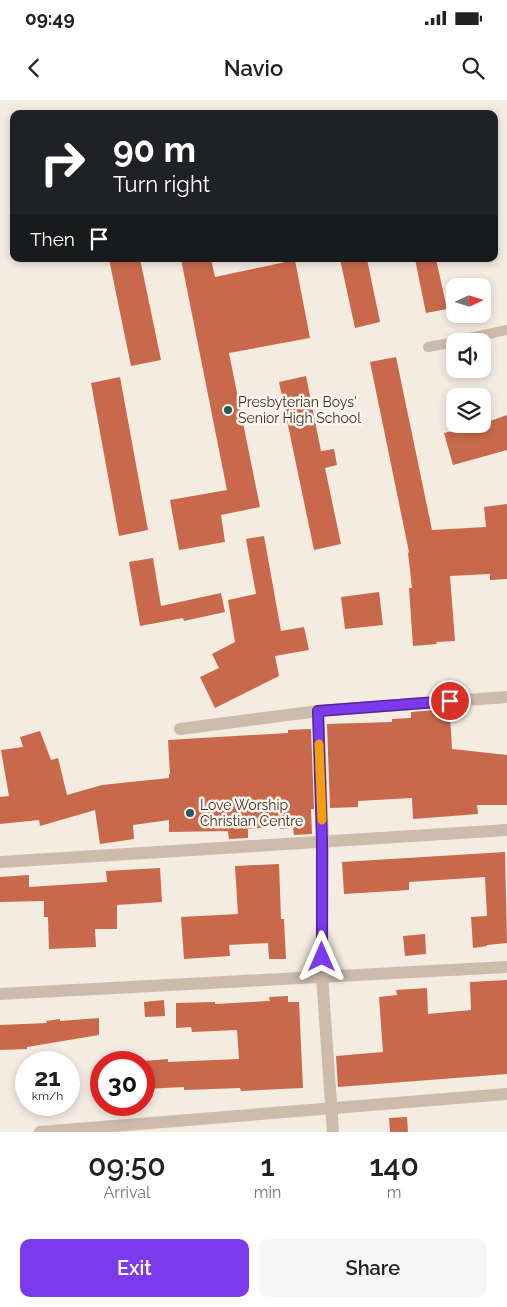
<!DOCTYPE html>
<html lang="en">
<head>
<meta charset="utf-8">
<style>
	body { margin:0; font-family:Raleway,sans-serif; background:#f6f6f6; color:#222; height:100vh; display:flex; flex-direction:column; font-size:19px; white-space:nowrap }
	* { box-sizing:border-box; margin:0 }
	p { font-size:16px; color:#767676 }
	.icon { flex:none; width:28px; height:28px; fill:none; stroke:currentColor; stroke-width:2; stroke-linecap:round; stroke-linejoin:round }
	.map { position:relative; height:1032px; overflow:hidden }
	.panel { display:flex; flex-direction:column; background:#fff; flex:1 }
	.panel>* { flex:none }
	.top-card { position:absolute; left:10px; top:10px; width:488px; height:152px; border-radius:10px; box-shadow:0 2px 8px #0003; background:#202124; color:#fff; overflow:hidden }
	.needle { width:32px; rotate:86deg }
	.buttons { position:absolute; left:446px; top:178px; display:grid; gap:10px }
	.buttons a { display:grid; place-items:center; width:45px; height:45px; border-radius:10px; background:#fff; box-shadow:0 2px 8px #0003; font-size:25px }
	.speed { position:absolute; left:15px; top:951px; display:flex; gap:10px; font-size:25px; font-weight:700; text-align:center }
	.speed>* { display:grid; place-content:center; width:65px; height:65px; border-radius:50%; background:#fff; box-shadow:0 2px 8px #0003; line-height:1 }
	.speed small { font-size:12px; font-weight:400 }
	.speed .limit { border:8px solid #d22; background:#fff; color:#111 }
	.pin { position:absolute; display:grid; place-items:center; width:42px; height:42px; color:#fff; margin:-21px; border:2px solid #fff; border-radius:50%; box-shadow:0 1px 5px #0007 }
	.me { position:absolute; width:55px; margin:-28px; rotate:0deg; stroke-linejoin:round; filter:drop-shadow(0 0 4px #0008) }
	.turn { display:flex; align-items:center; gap:18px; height:105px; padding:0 20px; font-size:22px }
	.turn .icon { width:65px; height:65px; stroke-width:2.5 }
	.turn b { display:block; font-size:35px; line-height:42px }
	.then { display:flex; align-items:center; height:48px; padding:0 20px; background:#0003; gap:10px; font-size:19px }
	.eta { display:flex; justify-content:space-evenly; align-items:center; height:85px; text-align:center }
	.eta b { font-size:30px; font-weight:600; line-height:35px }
	.primary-button { display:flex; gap:10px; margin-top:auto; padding:10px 20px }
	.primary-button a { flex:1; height:58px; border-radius:10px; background:#7c3aed; color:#fff; font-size:20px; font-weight:600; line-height:58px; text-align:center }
	.primary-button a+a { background:#f6f6f6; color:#222 }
	.status { display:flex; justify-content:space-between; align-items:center; height:35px; padding:0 25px; background:#fff; direction:ltr }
	.status svg { height:14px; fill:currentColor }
	header { display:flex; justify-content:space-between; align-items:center; height:65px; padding:0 20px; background:#fff; font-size:22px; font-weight:600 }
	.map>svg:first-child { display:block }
	.building { fill:#c8694b }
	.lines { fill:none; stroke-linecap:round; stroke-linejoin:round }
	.service { stroke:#cdbbac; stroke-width:10 }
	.minor { stroke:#cdbbac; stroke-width:12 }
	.route-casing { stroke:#51269a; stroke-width:12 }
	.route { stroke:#7c3aed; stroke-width:9 }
	.slow { stroke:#f59e0b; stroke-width:9 }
	.poi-dot { fill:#1f5a5e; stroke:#fbf5ee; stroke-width:2 }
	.labels { text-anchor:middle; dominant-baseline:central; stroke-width:5; stroke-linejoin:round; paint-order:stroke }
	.poi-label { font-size:14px; fill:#3b302b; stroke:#fbf5ee; text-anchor:start }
</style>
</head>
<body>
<div class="status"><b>09:49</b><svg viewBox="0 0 49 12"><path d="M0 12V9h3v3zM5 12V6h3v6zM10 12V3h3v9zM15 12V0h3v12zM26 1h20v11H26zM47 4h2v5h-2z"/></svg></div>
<header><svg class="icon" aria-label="back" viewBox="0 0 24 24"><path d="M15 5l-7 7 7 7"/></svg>Navio<svg class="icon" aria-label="search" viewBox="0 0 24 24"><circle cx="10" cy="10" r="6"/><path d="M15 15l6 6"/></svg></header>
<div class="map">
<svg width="507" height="1032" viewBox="0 0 507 1032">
	<rect width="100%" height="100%" fill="#f4ebe1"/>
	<g class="building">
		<path d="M109,159H140L161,260L131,266Z"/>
		<path d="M181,159H211L215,177L295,160L310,238L229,253L260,407L221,415L225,442L179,450L170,400L227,390Z"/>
		<path d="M340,159H367L380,222L355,228Z"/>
		<path d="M415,159H436L447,209L426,213Z"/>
		<path d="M396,257L432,430L486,427L484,407L507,404V479L490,480V474L450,476L455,541L436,542L437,544L413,546L409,488H412L408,453L409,452L370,262Z"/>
		<path d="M306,276L321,351L334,349L337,365L325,368L341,444L314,450L279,282Z"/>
		<path d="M120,277L148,430L119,436L91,283Z"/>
		<path d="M507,315V350L453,365L444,333L482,324Z"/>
		<path d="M264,436L281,531L304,527L309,550L275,556L279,576L215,608L200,577L219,568L212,554L235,542L228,500L256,494L246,439Z"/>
		<path d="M153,458L161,506L221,493L225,512L184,521L183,518L140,526L129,462Z"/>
		<path d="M379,492L383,525L345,529L341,497Z"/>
		<path d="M436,610V616L450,615L452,649L507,655V705H477L478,714L413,719L412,698L358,701V707L330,708L327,624L392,622V619L411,618V612Z"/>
		<path d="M311,629L314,709H311L312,734L294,735L293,728L280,729L279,726L248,729V738L229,739L228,731L169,732V720L133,725L134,739L100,744L95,710L40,726L39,720L0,724V697L9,696L1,650L23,647L20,637L40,631L51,660L58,658L67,695L102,685L169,678V674H170L168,640L288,633V630Z"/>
		<path d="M505,752L507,843L487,845V846L473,848L471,817L487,816L485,777L409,782V790L344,794L342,762Z"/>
		<path d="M279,764L281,819H284L286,859H269L268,843L229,845L230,856L184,859L181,817L238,814L235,766Z"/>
		<path d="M160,768L162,802L117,805V829H95L96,847L49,849L48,817H44V801L0,802V777L29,775V787L107,782L106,771Z"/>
		<path d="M425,834L426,854L405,856L403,836Z"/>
		<path d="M507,880V974L338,987L336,956L383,952L379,897L397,895L396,890L427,888L428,914L471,910L470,882Z"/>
		<path d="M288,896V902H299L303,988L241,991L240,988L184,990V987L144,989V961L168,959V962L239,959L237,930L192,932L191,927L176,928V903L215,902V904L270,901L269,897Z"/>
		<path d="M164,900L165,916L145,917L144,902Z"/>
		<path d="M99,918V935L27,947V949L0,950V925L47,923L46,921L60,919V921Z"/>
		<path d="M407,1017L408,1032H390L389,1018Z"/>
	</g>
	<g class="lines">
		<g class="service">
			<path d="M456,241L507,230"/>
			<path d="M428,247L455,242"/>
		</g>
		<g class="minor">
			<path d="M318,611L323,741L322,876L333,1032"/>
			<path d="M180,629L318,611L507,597"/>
			<path d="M1,762L507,730"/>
			<path d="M0,894L507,867"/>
			<path d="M40,1032L507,994"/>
		</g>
	</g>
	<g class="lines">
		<defs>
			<path id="route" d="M322,857V741L318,611L450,601"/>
		</defs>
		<use href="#route" class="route-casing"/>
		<use href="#route" class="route"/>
		<path class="slow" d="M319,644L322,720"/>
	</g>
	<g class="poi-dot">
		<circle cx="228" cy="310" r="5"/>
		<circle cx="190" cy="713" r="5"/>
	</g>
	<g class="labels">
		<g class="poi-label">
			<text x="238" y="302">Presbyterian Boys'<tspan x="238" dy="16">Senior High School</tspan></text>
			<text x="200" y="705">Love Worship<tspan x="200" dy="16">Christian Centre</tspan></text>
		</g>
	</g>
</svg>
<div class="buttons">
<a><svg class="needle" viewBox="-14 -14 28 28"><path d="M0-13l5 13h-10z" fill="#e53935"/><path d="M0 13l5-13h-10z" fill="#767676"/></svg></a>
<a><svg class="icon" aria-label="sound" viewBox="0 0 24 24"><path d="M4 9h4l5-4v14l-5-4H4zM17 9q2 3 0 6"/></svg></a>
<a><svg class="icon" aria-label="layers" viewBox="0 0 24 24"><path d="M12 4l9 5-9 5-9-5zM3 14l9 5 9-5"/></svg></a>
</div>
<div class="speed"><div>21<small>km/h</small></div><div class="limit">30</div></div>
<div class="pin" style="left:450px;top:601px;background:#d93025"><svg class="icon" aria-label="arrive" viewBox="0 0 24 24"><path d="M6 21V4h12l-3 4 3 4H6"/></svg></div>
<svg class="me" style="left:322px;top:857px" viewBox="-20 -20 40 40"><path d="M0-17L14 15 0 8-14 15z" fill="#7c3aed" stroke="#fff" stroke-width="4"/></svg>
<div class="top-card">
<div class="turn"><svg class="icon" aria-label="right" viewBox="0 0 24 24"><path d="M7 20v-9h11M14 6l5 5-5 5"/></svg><div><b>90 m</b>Turn right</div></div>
<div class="then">Then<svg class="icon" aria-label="arrive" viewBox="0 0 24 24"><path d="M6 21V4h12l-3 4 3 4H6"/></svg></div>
</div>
</div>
<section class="panel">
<div class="eta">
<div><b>09:50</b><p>Arrival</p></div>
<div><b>1</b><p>min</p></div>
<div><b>140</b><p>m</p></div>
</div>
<div class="primary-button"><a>Exit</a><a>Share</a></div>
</section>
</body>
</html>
